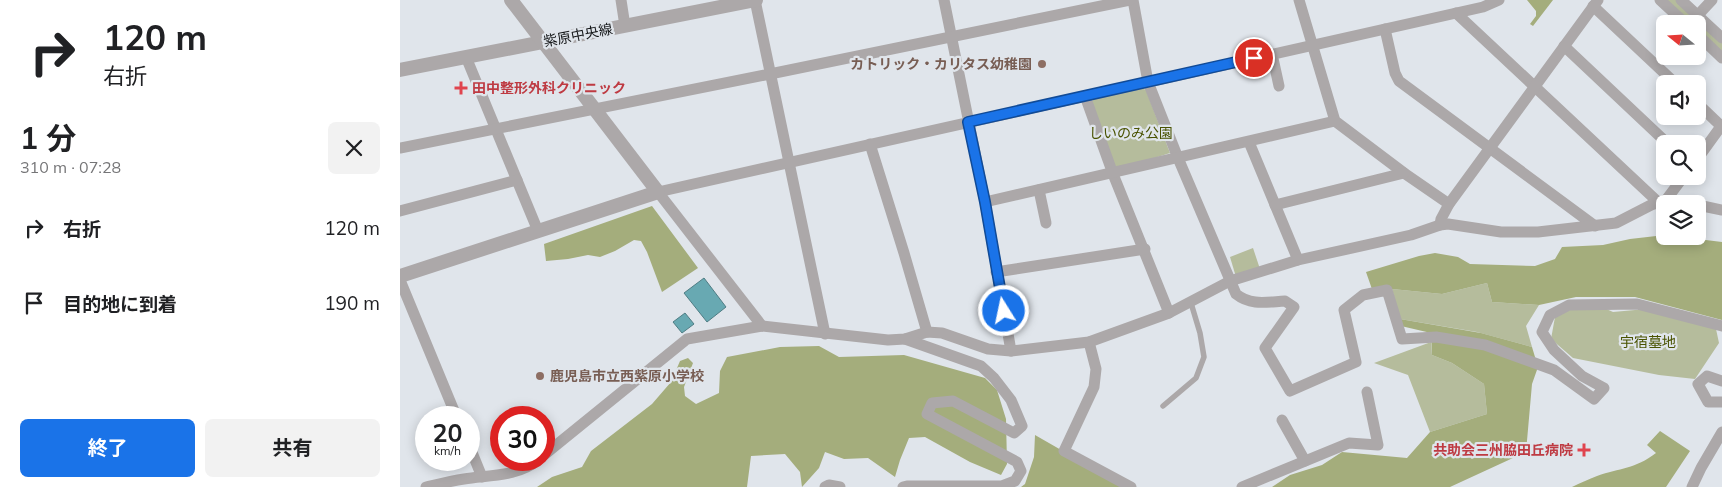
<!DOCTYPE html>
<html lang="ja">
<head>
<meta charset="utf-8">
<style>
	body { margin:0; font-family:Mulish,"Noto Sans JP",sans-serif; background:#f2f2f2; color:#202124; height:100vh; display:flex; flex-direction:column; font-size:19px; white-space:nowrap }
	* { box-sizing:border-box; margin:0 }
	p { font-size:16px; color:#757577 }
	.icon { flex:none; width:28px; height:28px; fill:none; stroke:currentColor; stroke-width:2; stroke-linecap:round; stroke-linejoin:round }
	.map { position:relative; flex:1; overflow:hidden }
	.details { display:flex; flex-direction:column; background:#fff; width:400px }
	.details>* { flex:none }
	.top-card { background:#fff; color:#202124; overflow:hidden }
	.needle { width:32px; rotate:288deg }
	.controls { position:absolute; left:1256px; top:15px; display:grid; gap:10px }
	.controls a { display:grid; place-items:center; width:50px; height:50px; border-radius:8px; background:#fff; box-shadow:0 2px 12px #0003; font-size:25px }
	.speed { position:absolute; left:15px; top:406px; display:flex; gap:10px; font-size:25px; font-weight:700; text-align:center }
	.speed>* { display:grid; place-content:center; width:65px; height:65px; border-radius:50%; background:#fff; box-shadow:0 2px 12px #0003; line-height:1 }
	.speed small { font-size:12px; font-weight:400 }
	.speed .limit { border:8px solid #d22; background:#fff; color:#111 }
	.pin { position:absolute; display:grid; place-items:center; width:42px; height:42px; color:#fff; margin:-21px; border:2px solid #fff; border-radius:50%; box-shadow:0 1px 5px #0007 }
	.me { position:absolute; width:55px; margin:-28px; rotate:350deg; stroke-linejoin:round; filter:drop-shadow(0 0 4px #0008) }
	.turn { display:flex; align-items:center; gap:18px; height:105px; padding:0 20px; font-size:22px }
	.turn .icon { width:65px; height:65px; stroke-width:2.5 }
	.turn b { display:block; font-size:35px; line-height:42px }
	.round { display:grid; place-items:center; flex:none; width:52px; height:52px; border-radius:8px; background:#f2f2f2 }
	.headline { display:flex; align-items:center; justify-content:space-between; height:85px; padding:0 20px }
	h1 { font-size:30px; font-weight:700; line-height:38px }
	.action { display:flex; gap:10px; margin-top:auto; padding:10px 20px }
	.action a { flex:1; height:58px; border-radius:8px; background:#1a73e8; color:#fff; font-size:20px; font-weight:700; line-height:58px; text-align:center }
	.action a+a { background:#f2f2f2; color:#202124 }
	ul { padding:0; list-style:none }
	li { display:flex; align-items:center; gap:15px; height:75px; padding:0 20px }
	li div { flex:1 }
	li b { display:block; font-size:19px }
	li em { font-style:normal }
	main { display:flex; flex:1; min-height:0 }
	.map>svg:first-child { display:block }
	.green { fill:#b5bc9c }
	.forest { fill:#a4ad7c }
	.water { fill:#68a9b2; stroke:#4f7d84 }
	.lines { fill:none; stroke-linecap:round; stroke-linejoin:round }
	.service { stroke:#aca8a9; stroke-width:5.5 }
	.minor { stroke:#aca8a9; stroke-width:11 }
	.tertiary { stroke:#aca8a9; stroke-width:14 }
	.route-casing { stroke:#114b97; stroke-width:12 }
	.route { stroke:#1a73e8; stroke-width:9 }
	.education-dot { fill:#8d6e63; stroke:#e0e5eb; stroke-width:2 }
	.health-dot { fill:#e0444e; stroke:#e0e5eb; stroke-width:2 }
	.labels { text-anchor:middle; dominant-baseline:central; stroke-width:4.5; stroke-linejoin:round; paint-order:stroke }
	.street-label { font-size:14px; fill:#151719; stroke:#e0e5eb }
	.education-label { font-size:14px; font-weight:bold; fill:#785e54; stroke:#e0e5eb; text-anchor:end }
	.health-label { font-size:14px; font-weight:bold; fill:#be3a42; stroke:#e0e5eb; text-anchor:start }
	.park-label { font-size:14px; fill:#495200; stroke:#e0e5eb }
</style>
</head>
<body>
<main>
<section class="details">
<div class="top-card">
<div class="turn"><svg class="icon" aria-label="right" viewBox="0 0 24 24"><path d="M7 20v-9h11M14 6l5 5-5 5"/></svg><div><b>120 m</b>右折</div></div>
</div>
<div class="headline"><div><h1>1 分</h1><p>310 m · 07:28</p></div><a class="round"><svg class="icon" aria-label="close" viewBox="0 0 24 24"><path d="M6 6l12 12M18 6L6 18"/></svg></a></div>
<ul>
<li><svg class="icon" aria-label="right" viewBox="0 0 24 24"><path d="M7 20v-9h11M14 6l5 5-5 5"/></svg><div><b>右折</b></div><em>120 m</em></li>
<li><svg class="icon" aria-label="arrive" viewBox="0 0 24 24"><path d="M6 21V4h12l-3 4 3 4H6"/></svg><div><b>目的地に到着</b></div><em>190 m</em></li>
</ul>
<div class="action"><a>終了</a><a>共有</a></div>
</section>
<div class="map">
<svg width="1322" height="487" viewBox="0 0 1322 487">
	<rect width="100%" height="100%" fill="#e0e5eb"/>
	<g class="green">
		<path d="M1264,0H1276L1322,42V52L1298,30V24H1290Z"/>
		<path d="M742,88L746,90L770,153L714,171L691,104L693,99Z"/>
		<path d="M853,248L860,269L836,277L830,257Z"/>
		<path d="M1087,283L1092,302L1139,305L1126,326L1132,347L1077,332L1000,319L992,289L1042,294Z"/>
		<path d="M1174,308H1204L1213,312L1246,309L1316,329L1319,343L1295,379L1259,375L1173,358L1151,339L1155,317Z"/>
		<path d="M1031,342L1032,355L1052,363L1084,384L1087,414L1030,432L1008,375L974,363Z"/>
	</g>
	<g class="forest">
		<path d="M1127,0H1153L1133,26L1130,24L1136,16V11Z"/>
		<path d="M252,206L298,268L262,292L247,252L241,241L234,240L215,251L200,257L188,255L168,259L146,261L144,244Z"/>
		<path d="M1265,235L1322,242V320L1235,297H1176L1139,305L1092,302L1087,283L1042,294L992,289L973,292L966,272L1019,256L1035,253L1058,257L1070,264L1135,266L1155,259L1162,247L1203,245L1230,239Z"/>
		<path d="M1000,319L1081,333L1132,347L1138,367L1132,384L1126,452L1050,487H872L890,475L922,465L942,452L1007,458L1030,432L1087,414L1084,384L1052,363L1032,355L1031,333L1001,326Z"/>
		<path d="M419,346L439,357L504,355L585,378L597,390L606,419L607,464L601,475L570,462L525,437L509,438L500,460L495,477L468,458L444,459L425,452L419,468L402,487L400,472L385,454L351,456L347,487H137L152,477L182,467L191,451L252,404L271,382L280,361L288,358L293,363L284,387L285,396L296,404L319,393L320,371L327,357L380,347Z"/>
		<path d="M1260,431L1290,451L1266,487H1172C1180,483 1189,479 1197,476C1220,468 1235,469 1256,453L1247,445Z"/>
		<path d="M635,435L689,466L731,487H621L625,484L634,457Z"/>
	</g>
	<g class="water">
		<path d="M304,278L326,307L307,322L284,293Z"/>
		<path d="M285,313L294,324L282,333L273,322Z"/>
	</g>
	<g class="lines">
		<path class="service" d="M763,406L796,378L804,357L800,333L791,303"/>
		<g class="minor">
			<path d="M221,0L225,26"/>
			<path d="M355,0L425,334"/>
			<path d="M544,0L585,202L611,351"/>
			<path d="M733,0L748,82L778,158L836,294C851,306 867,302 885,301L894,307L865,348L890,391L956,362L944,310L963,295L987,290L1002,339L1036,337L1085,345L1154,370L1194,399L1204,388L1182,376L1154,350L1142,332L1150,315L1169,305L1237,304L1322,326"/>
			<path d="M899,0L935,121L1004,173L1049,204"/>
			<path d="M1260,0L1286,24"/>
			<path d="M1281,0L1322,38"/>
			<path d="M1193,6L1276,84"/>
			<path d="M1056,13L1258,202"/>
			<path d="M1298,15L1312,0"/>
			<path d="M985,29L995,73L999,81L1195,226"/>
			<path d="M1298,35L1322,58"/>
			<path d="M1164,46L1268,144"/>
			<path d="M872,54L879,86"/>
			<path d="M66,57L138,231"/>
			<path d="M685,96L713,174L769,313"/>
			<path d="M1298,104L1321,126"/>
			<path d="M849,142L898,260"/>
			<path d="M470,144L504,253L527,332"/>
			<path d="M0,148L370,74L730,0"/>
			<path d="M1298,158L1322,125"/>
			<path d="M639,190L646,223"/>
			<path d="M1266,200L1284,176"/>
			<path d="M585,202L935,121"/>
			<path d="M875,205L1004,173"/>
			<path d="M1298,205L1322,210"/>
			<path d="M0,211L117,180"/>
			<path d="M1040,225L1041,219L1049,204L1198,0"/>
			<path d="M596,272L745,249"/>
			<path d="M0,280L57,418"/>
			<path d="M362,326L258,192L1083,7L1099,0"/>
			<path d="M689,342L696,369L694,387L664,451L731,487"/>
			<path d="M1322,381L1307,376L1298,384L1308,402H1322"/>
			<path d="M882,420L905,461"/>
			<path d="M69,445L82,477"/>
			<path d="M144,455L287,339L362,326L488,340L505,339L527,332L542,333L588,349L611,351L689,342L769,313L830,281L898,260L1011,235L1040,225L1048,224L1101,232H1138L1216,223L1251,205L1266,200L1291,204"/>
			<path d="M26,487C39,484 51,481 64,479C89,475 117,477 138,460"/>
			<path d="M425,487L429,485L440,487"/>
			<path d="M503,487L507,486H602L615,481L621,471L617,462L527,414L532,403L553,401L614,433L622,426L611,400L594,378L581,366L505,339"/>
			<path d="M842,487L949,443L978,445L967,392"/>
			<path d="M1292,487L1301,468L1322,432"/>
		</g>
		<g class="tertiary">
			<path d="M0,70L356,0"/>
			<path d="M0,276L258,192L111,0"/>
		</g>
	</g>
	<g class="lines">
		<defs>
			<path id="route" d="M604,311L585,202L568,122L854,58"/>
		</defs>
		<use href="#route" class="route-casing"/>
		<use href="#route" class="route"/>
	</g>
	<g class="education-dot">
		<circle cx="642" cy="64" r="5"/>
		<circle cx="140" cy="376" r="5"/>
	</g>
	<g class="health-dot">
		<path d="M58.5 80.5h5v5h5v5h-5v5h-5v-5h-5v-5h5z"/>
		<path d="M1181.5 442.5h5v5h5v5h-5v5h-5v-5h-5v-5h5z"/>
	</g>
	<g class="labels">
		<g class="street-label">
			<text transform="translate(178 35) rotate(-11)">紫原中央線</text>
		</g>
		<g class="education-label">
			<text x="632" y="64">カトリック・カリタス幼稚園</text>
			<text x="150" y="376" text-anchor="start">鹿児島市立西紫原小学校</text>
		</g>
		<g class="health-label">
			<text x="72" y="88">田中整形外科クリニック</text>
			<text x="1173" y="450" text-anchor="end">共助会三州脇田丘病院</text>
		</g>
		<g class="park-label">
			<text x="731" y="133">しいのみ公園</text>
			<text x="1248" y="342">宇宿墓地</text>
		</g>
	</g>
</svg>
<div class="controls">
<a><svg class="needle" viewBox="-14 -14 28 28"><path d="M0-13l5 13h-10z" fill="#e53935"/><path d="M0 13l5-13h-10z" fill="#757577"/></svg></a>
<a><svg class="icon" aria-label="sound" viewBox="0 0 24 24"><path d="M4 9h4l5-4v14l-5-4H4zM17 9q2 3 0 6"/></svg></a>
<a><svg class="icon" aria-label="search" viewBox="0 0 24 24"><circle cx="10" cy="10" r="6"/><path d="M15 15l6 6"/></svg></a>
<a><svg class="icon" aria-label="layers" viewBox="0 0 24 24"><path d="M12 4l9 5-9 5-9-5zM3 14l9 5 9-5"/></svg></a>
</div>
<div class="speed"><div>20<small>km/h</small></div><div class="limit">30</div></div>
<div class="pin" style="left:854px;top:58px;background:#d93025"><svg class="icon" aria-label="arrive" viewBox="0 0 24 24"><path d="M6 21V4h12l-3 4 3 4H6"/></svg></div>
<svg class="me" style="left:604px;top:311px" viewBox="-20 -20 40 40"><circle r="17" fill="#1a73e8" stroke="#fff" stroke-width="3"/><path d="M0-11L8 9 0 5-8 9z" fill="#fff"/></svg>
</div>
</main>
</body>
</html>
